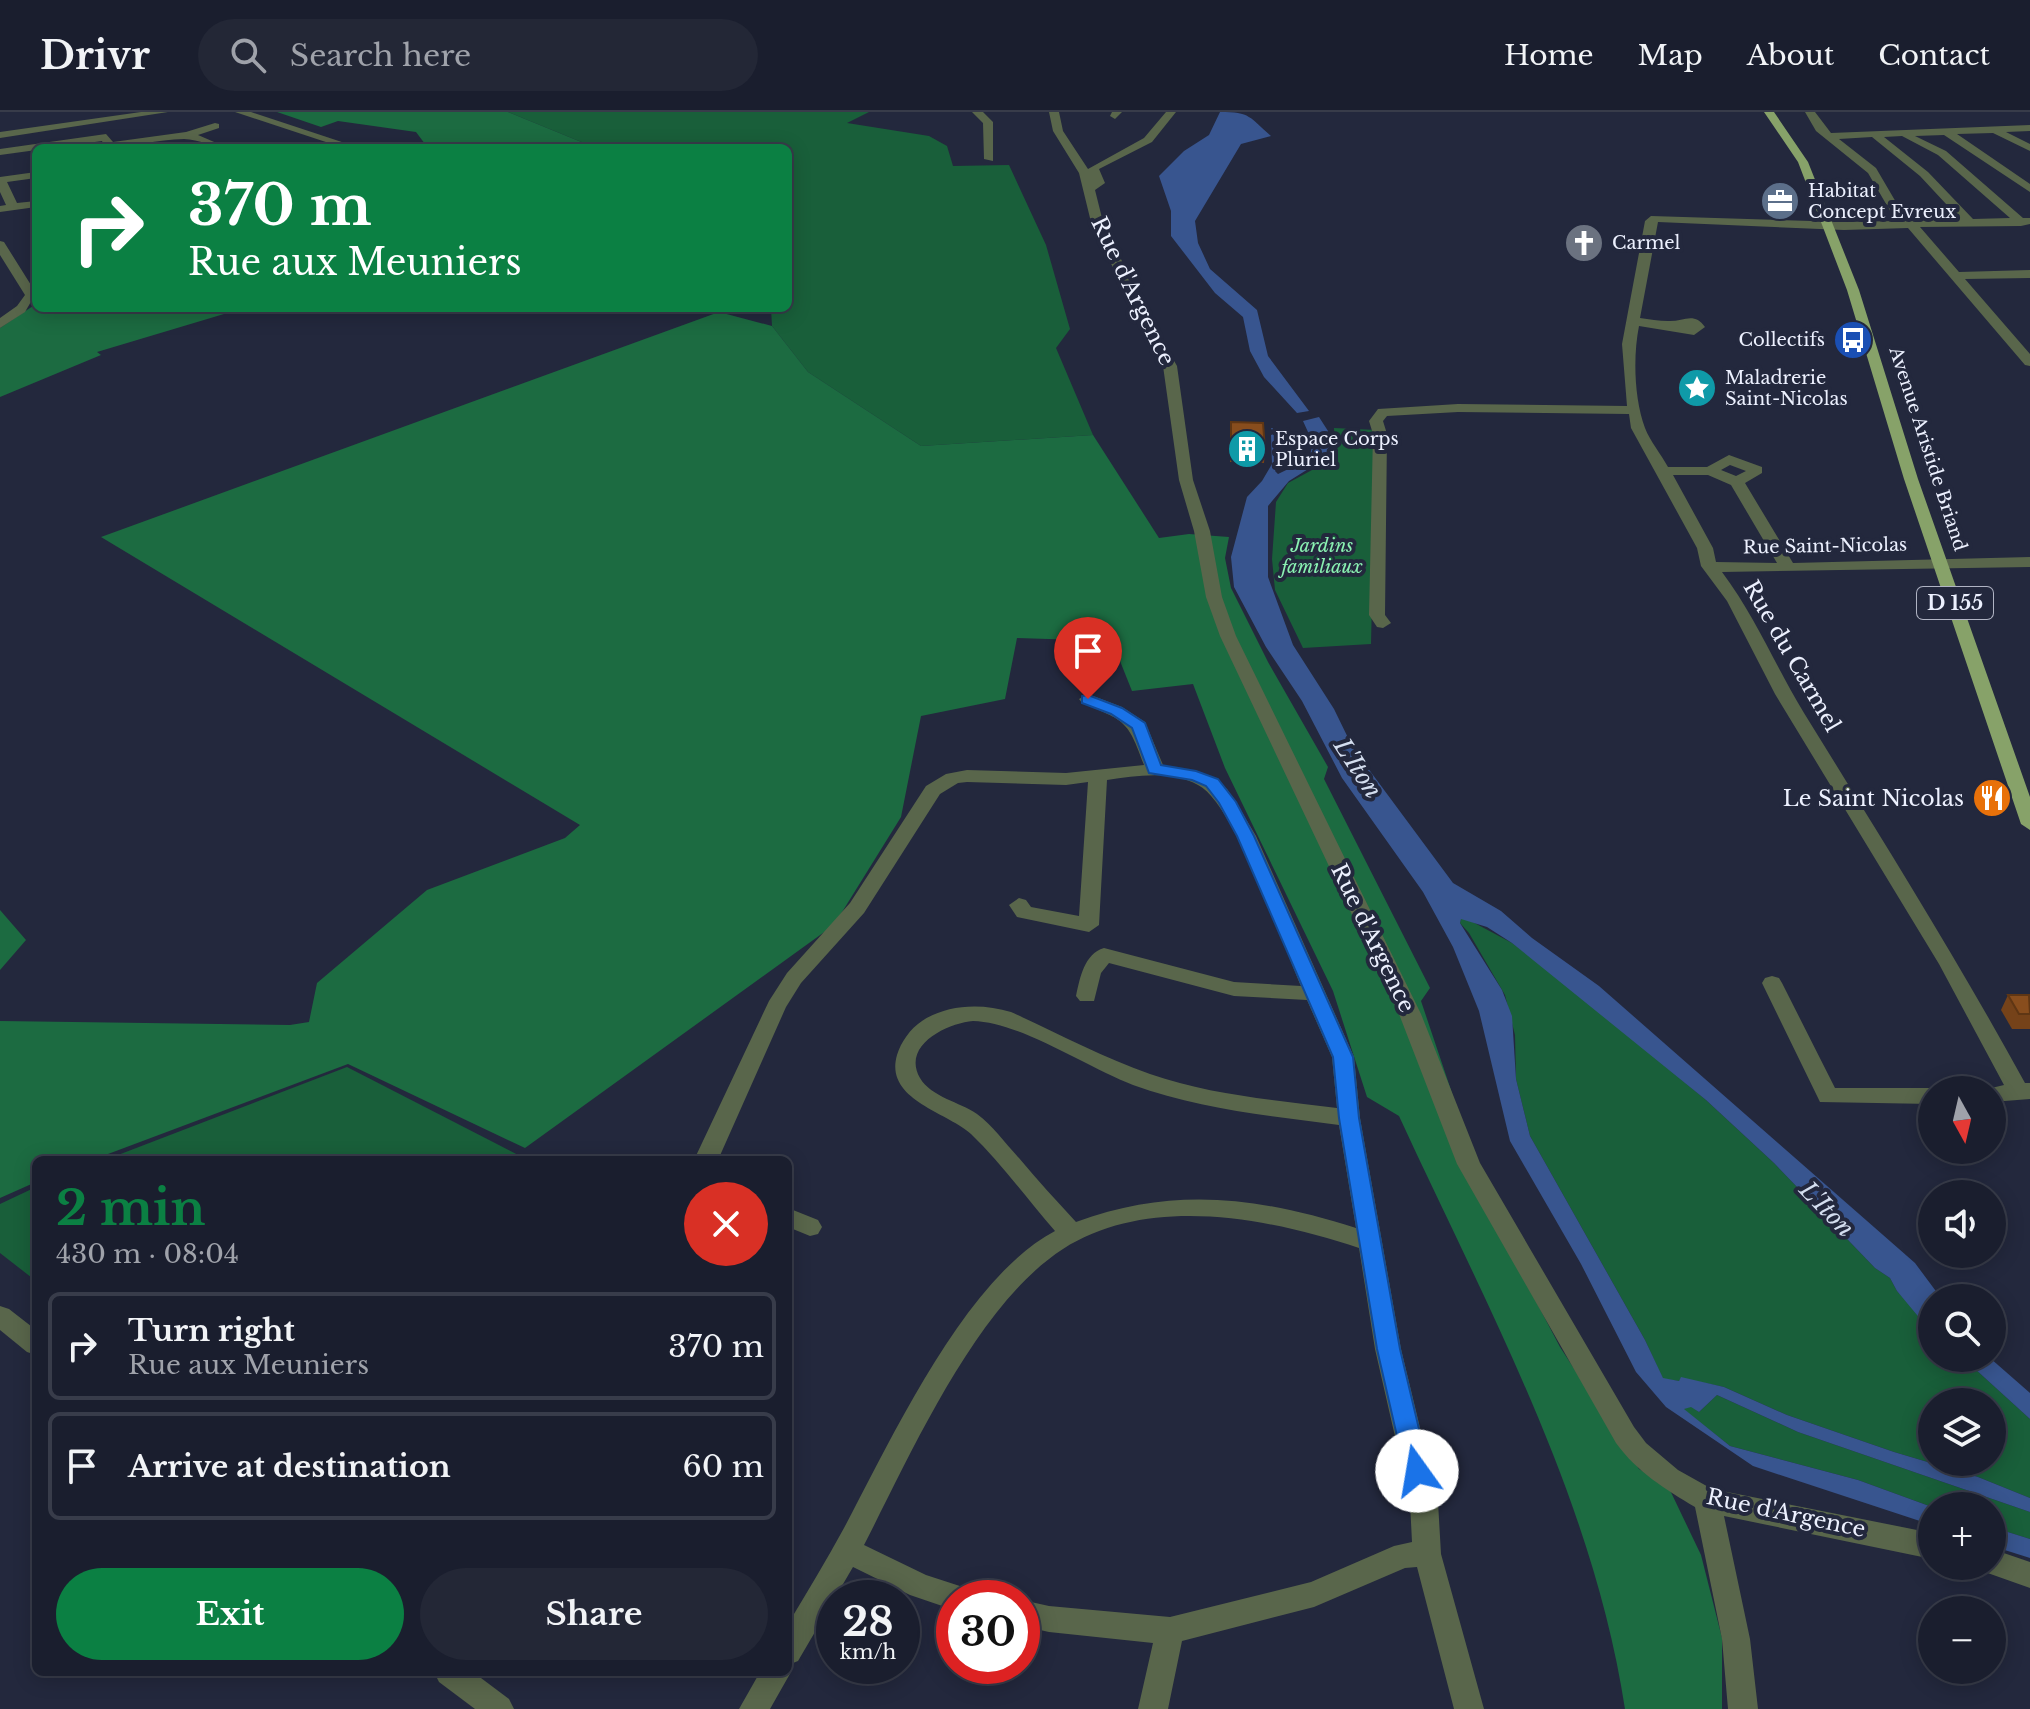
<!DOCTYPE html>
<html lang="en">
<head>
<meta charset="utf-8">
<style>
	body { margin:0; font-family:"Libre Baskerville",serif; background:#232736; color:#f1f3f6; height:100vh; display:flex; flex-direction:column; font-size:30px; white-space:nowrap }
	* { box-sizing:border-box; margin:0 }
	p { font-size:26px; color:#9fa2aa }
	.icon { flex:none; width:44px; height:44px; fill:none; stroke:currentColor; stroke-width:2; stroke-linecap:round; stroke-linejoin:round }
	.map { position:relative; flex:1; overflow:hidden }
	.panel { position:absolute; left:32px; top:1044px; width:760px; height:520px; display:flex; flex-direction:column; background:#1a1e2e; border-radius:12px; box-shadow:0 4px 20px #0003,0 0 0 2px #383c4a }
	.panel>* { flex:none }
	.banner { position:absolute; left:32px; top:32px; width:760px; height:168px; border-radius:12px; box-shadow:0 4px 20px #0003,0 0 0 2px #383c4a; background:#0b8043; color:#fff; overflow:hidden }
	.needle { width:52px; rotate:172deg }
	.controls { position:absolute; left:1918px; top:964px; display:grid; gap:16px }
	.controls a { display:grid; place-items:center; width:88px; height:88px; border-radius:50%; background:#1a1e2e; box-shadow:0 4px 20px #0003,0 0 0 2px #383c4a; font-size:40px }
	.speed { position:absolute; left:816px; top:1468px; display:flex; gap:16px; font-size:40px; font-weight:700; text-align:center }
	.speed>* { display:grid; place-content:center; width:104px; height:104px; border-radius:50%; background:#1a1e2e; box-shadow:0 4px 20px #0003,0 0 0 2px #383c4a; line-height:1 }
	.speed small { font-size:20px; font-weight:400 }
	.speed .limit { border:12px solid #d22; background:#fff; color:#111 }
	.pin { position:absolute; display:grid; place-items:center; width:68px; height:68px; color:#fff; margin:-82px -34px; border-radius:50% 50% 50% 0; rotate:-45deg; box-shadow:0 0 8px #0007 }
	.pin .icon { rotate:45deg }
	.me { position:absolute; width:88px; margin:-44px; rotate:347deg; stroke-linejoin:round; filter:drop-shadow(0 0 6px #0008) }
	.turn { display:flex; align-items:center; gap:28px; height:168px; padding:0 24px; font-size:36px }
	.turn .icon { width:104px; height:104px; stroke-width:2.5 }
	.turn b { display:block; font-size:56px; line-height:68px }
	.round { display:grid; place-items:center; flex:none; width:84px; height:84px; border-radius:42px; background:#232736 }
	.summary { display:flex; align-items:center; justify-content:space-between; height:136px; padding:0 24px }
	h1 { font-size:48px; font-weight:700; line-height:60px; color:#0b8043 }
	.cta { display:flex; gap:16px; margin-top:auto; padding:16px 24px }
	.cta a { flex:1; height:92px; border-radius:48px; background:#0b8043; color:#fff; font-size:32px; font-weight:700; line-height:92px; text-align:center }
	.cta a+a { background:#232736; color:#f1f3f6 }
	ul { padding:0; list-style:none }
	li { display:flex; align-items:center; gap:24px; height:108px; margin:0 16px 12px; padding:0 8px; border:4px solid #383c4a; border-radius:12px }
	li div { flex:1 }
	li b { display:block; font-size:30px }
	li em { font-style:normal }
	header { display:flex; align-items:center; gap:48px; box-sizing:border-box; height:112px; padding:0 40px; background:#1a1e2e; border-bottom:2px solid #383c4a }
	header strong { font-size:38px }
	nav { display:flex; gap:44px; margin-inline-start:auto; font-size:28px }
	.search { width:560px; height:72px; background:#232736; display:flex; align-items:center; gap:20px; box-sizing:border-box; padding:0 28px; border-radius:44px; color:#9fa2aa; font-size:30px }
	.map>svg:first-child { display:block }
	.green { fill:#195f3a; fill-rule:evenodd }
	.forest { fill:#1c6b41 }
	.water { fill:#38558f }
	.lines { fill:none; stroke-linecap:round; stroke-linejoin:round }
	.minor { fill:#59664b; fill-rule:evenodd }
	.tertiary { fill:#59664b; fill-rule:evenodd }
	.primary { fill:#87a269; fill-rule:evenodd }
	.wall { fill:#754219 }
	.building { fill:#884d1d; stroke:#5f3614; stroke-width:2 }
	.route { fill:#1a73e8; stroke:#114b97; stroke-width:2 }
	.labels { text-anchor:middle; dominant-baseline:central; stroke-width:8; stroke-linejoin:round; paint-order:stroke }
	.far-poi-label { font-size:18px; fill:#ecf0fe; stroke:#23283d; text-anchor:start }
	.far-street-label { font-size:18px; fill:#ecf0fe; stroke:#23283d }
	.far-park-label { font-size:18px; font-style:italic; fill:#8af1b2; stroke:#23283d }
	.shield { fill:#23283d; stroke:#b0b4c4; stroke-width:2 }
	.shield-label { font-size:20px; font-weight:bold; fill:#ecf0fe }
	.street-label { font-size:22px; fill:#ecf0fe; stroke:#23283d }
	.poi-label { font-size:22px; fill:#ecf0fe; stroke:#23283d; text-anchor:end }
	.water-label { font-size:24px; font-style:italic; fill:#d4deef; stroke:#23283d }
</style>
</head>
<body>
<header>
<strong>Drivr</strong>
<div class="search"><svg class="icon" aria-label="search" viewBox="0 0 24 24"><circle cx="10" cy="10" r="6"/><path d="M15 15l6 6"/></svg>Search here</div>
<nav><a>Home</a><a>Map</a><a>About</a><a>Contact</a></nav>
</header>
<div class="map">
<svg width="2030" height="1597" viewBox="0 0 2030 1597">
	<rect width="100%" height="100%" fill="#23283d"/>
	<g class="green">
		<path d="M508,0H869L847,11L929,24L947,34L953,54L1009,53L1046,133L1070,217L1056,236L1093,323L921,334L808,260L772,214L771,196H788V36H596Z"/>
		<path d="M1334,316L1376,318L1371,532L1303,536L1275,478L1272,447L1276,390L1288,371L1336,345Z"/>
		<path d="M1467,807L1512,831L1560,867L1706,988L1774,1051L1875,1156L1890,1166L1897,1179L1927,1212L1925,1213L1932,1221V1246H1963L2030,1307V1386L1978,1365L1894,1340L1787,1303L1724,1275L1681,1266L1679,1269L1663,1267L1645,1228L1530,1024L1516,967L1515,923L1505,883L1469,821L1460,811L1461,807ZM1932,1290H1992V1350H1932Z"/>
		<path d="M347,955L522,1045L519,1048H105Z"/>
		<path d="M36,1075V1169L0,1141V1092Z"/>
		<path d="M1717,1283L1798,1320L2030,1400V1427L1992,1415V1394L1932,1395L1858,1368L1730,1334L1683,1297L1691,1294L1699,1300Z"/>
	</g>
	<g class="forest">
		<path d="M277,0H508L596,36H428L416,20L338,9L321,15Z"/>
		<path d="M36,192V196H244L97,240L101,243L0,285V216Z"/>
		<path d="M719,200L772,214L808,260L921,334L1093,323L1159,426L1189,422L1229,425L1225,446L1231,476L1268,550L1328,655L1324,667L1430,876L1421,889L1457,996L1476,1075L1560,1235L1639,1357L1668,1374L1701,1443L1722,1526V1597H1625C1593,1387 1487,1195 1399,1004L1367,985L1333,879L1225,656L1193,572L1132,579L1112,529L1017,526L1005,587L921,604L901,705L834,813L525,1036L348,952L92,1048H36V1070L0,1086V909L290,913L309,910L317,871L427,778L565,726L580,713L101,425Z"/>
		<path d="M0,798L26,828L0,858Z"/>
	</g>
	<g class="water">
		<path d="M1220,0C1251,0 1249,5 1271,24L1241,32L1195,109L1198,131L1210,157L1257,198L1268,244L1309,299L1297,301L1264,265L1250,239L1243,205L1215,181L1171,124V99L1159,64L1184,39L1209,23Z"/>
		<path d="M1319,305L1328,319L1329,344L1289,369L1268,394V465L1293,533L1334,597L1353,636L1453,771L1501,799L1532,826L1599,874L1915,1151L1941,1186H1932V1221L1897,1179L1890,1166L1875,1156L1774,1051L1706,988L1512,831L1487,815L1461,807L1460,811L1502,878L1512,904L1516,967L1530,1024L1645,1228L1663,1266L1679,1269L1681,1265L1724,1275L1787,1303L1894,1340L1978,1365L2030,1386V1400L1798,1320L1717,1283L1699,1300L1691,1295L1684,1297L1730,1334L1858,1368L1932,1395V1413L1753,1354L1666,1295L1636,1260L1581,1152L1510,1029L1479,899L1453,835L1423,780L1342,666L1302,589L1266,535L1234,475L1231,445L1247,385L1262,369L1272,352L1271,323L1274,322L1271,316H1277C1275,337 1288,331 1275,359L1278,362L1309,347L1313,331L1303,309Z"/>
		<path d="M1963,1246H1990L2030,1281V1307Z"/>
		<path d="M1992,1415L2030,1427V1446L1992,1434Z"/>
	</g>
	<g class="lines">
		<g class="minor">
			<path d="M141,0H168L0,26V20Z"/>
			<path d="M235,0H251L360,36H344Z"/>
			<path d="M972,0H983L993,10V49L984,47L983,11Z"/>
			<path d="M1049,0H1059L1063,19L1088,57L1144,26L1166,0H1176L1152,30L1099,57L1105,71L1095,78L1102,106L1139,186L1177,254L1193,368L1210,419L1222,485L1236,524L1421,902L1480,1051L1634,1315L1646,1331L1678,1358L1712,1377L1932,1421V1447L1724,1404L1750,1527L1758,1597H1728L1722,1527L1695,1395C1665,1377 1637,1360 1616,1331L1457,1052L1399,902L1220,524L1206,485L1194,419L1179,368L1163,254L1127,186L1090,106L1079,61L1053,19Z"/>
			<path d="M1112,0H1122L1115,7L1110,4Z"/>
			<path d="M1805,0H1815L1831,21L2030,13V19L2006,20L2030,32V39L1993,21L1957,22L2030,72V80L1944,23L1915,24L1946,39L2023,106H2030V112L2021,114L1920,115L1959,160L2030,158V166L1965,167L2030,242V254L2025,253L1908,116L1844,118L1658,110L1640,206C1649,207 1659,209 1668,209C1683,210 1694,199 1705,215L1694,223L1639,214C1633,244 1634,286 1645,316C1650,329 1661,342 1668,355H1707L1729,343L1762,355V361L1745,371L1793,451L2030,445V455L1722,460C1755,504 1776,555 1804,601C1880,724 1956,845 2025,971H2030V987L1992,990V978H1983L2004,973L1939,852L1775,582L1727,489L1701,454L1697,436L1631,316L1629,302L1458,300L1387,304L1383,309L1387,322L1385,503L1391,511L1383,516L1377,515L1369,503L1373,322L1369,309L1378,297L1458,292L1627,294L1622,232L1645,109L1651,104L1844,110L1896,109L1868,61L1816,19ZM1902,24L1938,43L2010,106L1973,107L1928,60L1884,25ZM1872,25L1920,64L1960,107L1907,109L1876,56L1839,27ZM1730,353L1746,359L1736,364L1721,358ZM1673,363H1708L1731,373L1777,451L1716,450L1713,436Z"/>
			<path d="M215,11L219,12V16L198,23L228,36C213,36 199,27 184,27C157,27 132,36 105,36L102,29L0,43V37L106,22L113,30L186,20Z"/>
			<path d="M36,60V66L7,70L17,91L36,89V95L0,100V94L6,93L0,80V65Z"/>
			<path d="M1088,582L1122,595L1145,610L1163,653L1209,664L1227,677L1237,692L1256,724L1354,945L1360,1006L1401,1237L1438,1390L1441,1442L1484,1597H1454L1417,1455L1405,1456L1314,1495L1182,1529L1168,1597H1138L1153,1531L1049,1520L1022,1514V1488L1049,1494L1170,1505L1311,1470L1394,1434L1412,1430L1410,1390L1375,1237L1359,1136C1269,1106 1149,1082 1063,1137C976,1193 911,1342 864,1433L926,1463L969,1477L973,1486H954V1498L910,1483L853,1455L798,1549L788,1553V1512C807,1480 826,1449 844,1416C891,1328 965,1166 1055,1119C1027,1087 1001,1051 971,1022C947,1000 884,988 897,943C901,930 910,917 922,909C947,892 982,891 1011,900C1057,921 1102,945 1150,962C1210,983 1275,988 1337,996L1332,945L1307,888L1234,884L1109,851L1101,861L1094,889H1080L1076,884C1080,866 1084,842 1104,836L1234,870L1301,874C1283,832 1234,691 1198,673C1169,658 1137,664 1107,668L1099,813L1089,820L1017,805L1009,793L1019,786L1026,788L1031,795L1079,804L1088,670L1066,673L967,670L958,671L940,682L864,801L801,871L786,895L718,1048H694L769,889L787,861L850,791L926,674L946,662L967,658L1066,661L1144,653C1128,608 1125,609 1082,591L1079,587ZM973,909C1020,910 1086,955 1133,973C1199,997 1270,1004 1339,1013L1356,1116C1258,1085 1174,1074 1076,1110C1057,1089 1037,1068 1019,1046C1005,1031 993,1014 977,1002C960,990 931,985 920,966C901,933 948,911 973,909Z"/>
			<path d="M1772,864L1779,866L1782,871L1835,976H1932L1939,978H1932V992L1820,990L1762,871L1765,866Z"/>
			<path d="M788,1096L818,1108L822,1115L818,1122L810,1124L788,1115Z"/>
			<path d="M1992,1437L2030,1450V1476L1982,1459L1980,1454H1992Z"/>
			<path d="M788,1554L791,1560L770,1597H739L760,1560H788Z"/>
		</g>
		<g class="tertiary">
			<path d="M0,129L4,130L36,181L25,200L0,216V206L17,194L25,183L0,143Z"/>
			<path d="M0,1194L9,1197L36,1218V1243L27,1240L0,1218Z"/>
			<path d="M434,1560H473L509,1587L514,1597H475L439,1570Z"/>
		</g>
		<path class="primary" d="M1764,0H1774L1808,50L1859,178L1918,367L2030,685V718L2021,712L1904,367L1847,178L1798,50Z"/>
	</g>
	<g class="wall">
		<path d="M1231,310L1265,338L1264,351L1230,350Z"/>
		<path d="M2008,883L2030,885V917H2012L2001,898Z"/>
	</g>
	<g class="building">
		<path d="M1231,310L1263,311L1265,338L1231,337Z"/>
		<path d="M2008,883H2029L2030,902H2019Z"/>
	</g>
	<path class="route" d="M1088,583L1122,596L1145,611L1161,653L1196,659L1218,667L1236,690L1254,724L1353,945L1359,1006L1400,1237L1429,1359L1426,1367L1417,1370L1408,1367L1405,1359L1377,1237L1339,1006L1333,945L1237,724L1219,691L1206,674L1192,668L1149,661L1132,616L1111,602L1082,591V584Z"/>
	<defs>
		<symbol id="office-disc" viewBox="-11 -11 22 22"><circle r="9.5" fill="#5c6f8a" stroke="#23283d"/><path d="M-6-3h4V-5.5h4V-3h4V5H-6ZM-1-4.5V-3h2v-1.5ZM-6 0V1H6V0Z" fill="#fff"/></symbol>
		<symbol id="church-disc" viewBox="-11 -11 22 22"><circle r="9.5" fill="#6b7280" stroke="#23283d"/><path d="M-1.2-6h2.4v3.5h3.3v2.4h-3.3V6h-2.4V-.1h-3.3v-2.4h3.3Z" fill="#fff"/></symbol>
		<symbol id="bus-disc" viewBox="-11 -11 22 22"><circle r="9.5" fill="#1a4fb4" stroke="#23283d"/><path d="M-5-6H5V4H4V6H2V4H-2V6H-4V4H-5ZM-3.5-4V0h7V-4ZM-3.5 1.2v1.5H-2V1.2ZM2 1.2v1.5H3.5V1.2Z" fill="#fff"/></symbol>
		<symbol id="sight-disc" viewBox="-11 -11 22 22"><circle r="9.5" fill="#0f9aa8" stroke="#23283d"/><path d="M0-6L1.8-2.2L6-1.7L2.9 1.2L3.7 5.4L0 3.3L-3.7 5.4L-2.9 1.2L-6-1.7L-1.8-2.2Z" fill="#fff"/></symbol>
		<symbol id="building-disc" viewBox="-11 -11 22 22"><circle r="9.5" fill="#0f9aa8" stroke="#23283d"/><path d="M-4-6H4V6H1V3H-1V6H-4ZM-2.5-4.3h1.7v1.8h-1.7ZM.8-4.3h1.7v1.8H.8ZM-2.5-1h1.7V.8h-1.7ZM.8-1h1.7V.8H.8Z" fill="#fff"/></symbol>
		<symbol id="restaurant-disc" viewBox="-11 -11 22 22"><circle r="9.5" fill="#e8710a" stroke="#23283d"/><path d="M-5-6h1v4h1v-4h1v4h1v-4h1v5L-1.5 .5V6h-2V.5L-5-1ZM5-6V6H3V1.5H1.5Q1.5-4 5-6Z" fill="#fff"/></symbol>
	</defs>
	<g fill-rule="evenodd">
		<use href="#office-disc" x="1758" y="67" width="44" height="44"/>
		<use href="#church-disc" x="1562" y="109" width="44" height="44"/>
		<use href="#bus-disc" x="1831" y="206" width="44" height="44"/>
		<use href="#sight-disc" x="1675" y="254" width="44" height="44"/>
		<use href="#building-disc" x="1225" y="315" width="44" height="44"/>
		<use href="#restaurant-disc" x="1970" y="664" width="44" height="44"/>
	</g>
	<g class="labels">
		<g class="far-poi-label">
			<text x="1808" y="79">Habitat<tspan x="1808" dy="21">Concept Evreux</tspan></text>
			<text x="1612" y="131">Carmel</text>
			<text x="1825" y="228" text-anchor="end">Collectifs</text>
			<text x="1725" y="266">Maladrerie<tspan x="1725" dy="21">Saint-Nicolas</tspan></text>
			<text x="1275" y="327">Espace Corps<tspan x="1275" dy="21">Pluriel</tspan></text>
		</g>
		<g class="far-street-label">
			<text transform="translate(1928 337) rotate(72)">Avenue Aristide Briand</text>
			<text transform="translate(1825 434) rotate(-1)">Rue Saint-Nicolas</text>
		</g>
		<g class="far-park-label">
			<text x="1322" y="434">Jardins<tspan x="1322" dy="21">familiaux</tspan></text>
		</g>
		<rect class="shield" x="1917" y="475" width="76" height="32" rx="6"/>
		<g class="shield-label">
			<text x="1955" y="491">D 155</text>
		</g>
		<g class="street-label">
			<text transform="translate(1133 179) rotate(64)">Rue d'Argence</text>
			<text transform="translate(1792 544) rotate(60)">Rue du Carmel</text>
			<text transform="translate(1373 826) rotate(64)">Rue d'Argence</text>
			<text transform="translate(1786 1401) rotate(12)">Rue d'Argence</text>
		</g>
		<g class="poi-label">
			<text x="1964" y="686">Le Saint Nicolas</text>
		</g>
		<g class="water-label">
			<text transform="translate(1358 656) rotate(57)">L'Iton</text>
			<text transform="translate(1827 1097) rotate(46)">L'Iton</text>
		</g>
	</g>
</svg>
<div class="controls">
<a><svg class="needle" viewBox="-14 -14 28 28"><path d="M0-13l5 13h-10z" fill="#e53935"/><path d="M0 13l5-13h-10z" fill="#9fa2aa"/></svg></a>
<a><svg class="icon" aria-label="sound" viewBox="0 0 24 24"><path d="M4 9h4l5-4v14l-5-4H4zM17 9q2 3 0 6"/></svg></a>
<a><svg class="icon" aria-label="search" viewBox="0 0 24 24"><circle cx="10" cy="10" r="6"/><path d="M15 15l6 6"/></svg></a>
<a><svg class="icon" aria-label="layers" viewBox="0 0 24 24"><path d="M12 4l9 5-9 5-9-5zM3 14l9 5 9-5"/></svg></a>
<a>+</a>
<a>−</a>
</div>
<div class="speed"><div>28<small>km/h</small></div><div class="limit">30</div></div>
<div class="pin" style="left:1088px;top:587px;background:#d93025"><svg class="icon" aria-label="arrive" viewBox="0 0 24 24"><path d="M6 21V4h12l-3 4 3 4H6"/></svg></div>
<svg class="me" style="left:1417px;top:1359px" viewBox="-20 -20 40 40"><circle r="19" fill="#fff"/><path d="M0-13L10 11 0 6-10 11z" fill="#1a73e8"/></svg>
<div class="banner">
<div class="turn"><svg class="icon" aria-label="right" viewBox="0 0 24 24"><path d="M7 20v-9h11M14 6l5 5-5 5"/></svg><div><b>370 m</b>Rue aux Meuniers</div></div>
</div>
<section class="panel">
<div class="summary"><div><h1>2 min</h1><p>430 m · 08:04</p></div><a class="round" style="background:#d93025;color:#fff"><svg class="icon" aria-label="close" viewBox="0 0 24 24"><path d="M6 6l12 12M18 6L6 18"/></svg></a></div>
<ul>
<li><svg class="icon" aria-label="right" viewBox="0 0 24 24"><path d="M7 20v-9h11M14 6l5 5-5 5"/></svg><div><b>Turn right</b><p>Rue aux Meuniers</p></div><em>370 m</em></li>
<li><svg class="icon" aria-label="arrive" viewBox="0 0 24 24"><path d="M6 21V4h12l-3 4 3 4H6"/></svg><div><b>Arrive at destination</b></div><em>60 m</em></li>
</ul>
<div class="cta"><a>Exit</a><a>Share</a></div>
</section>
</div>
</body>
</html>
